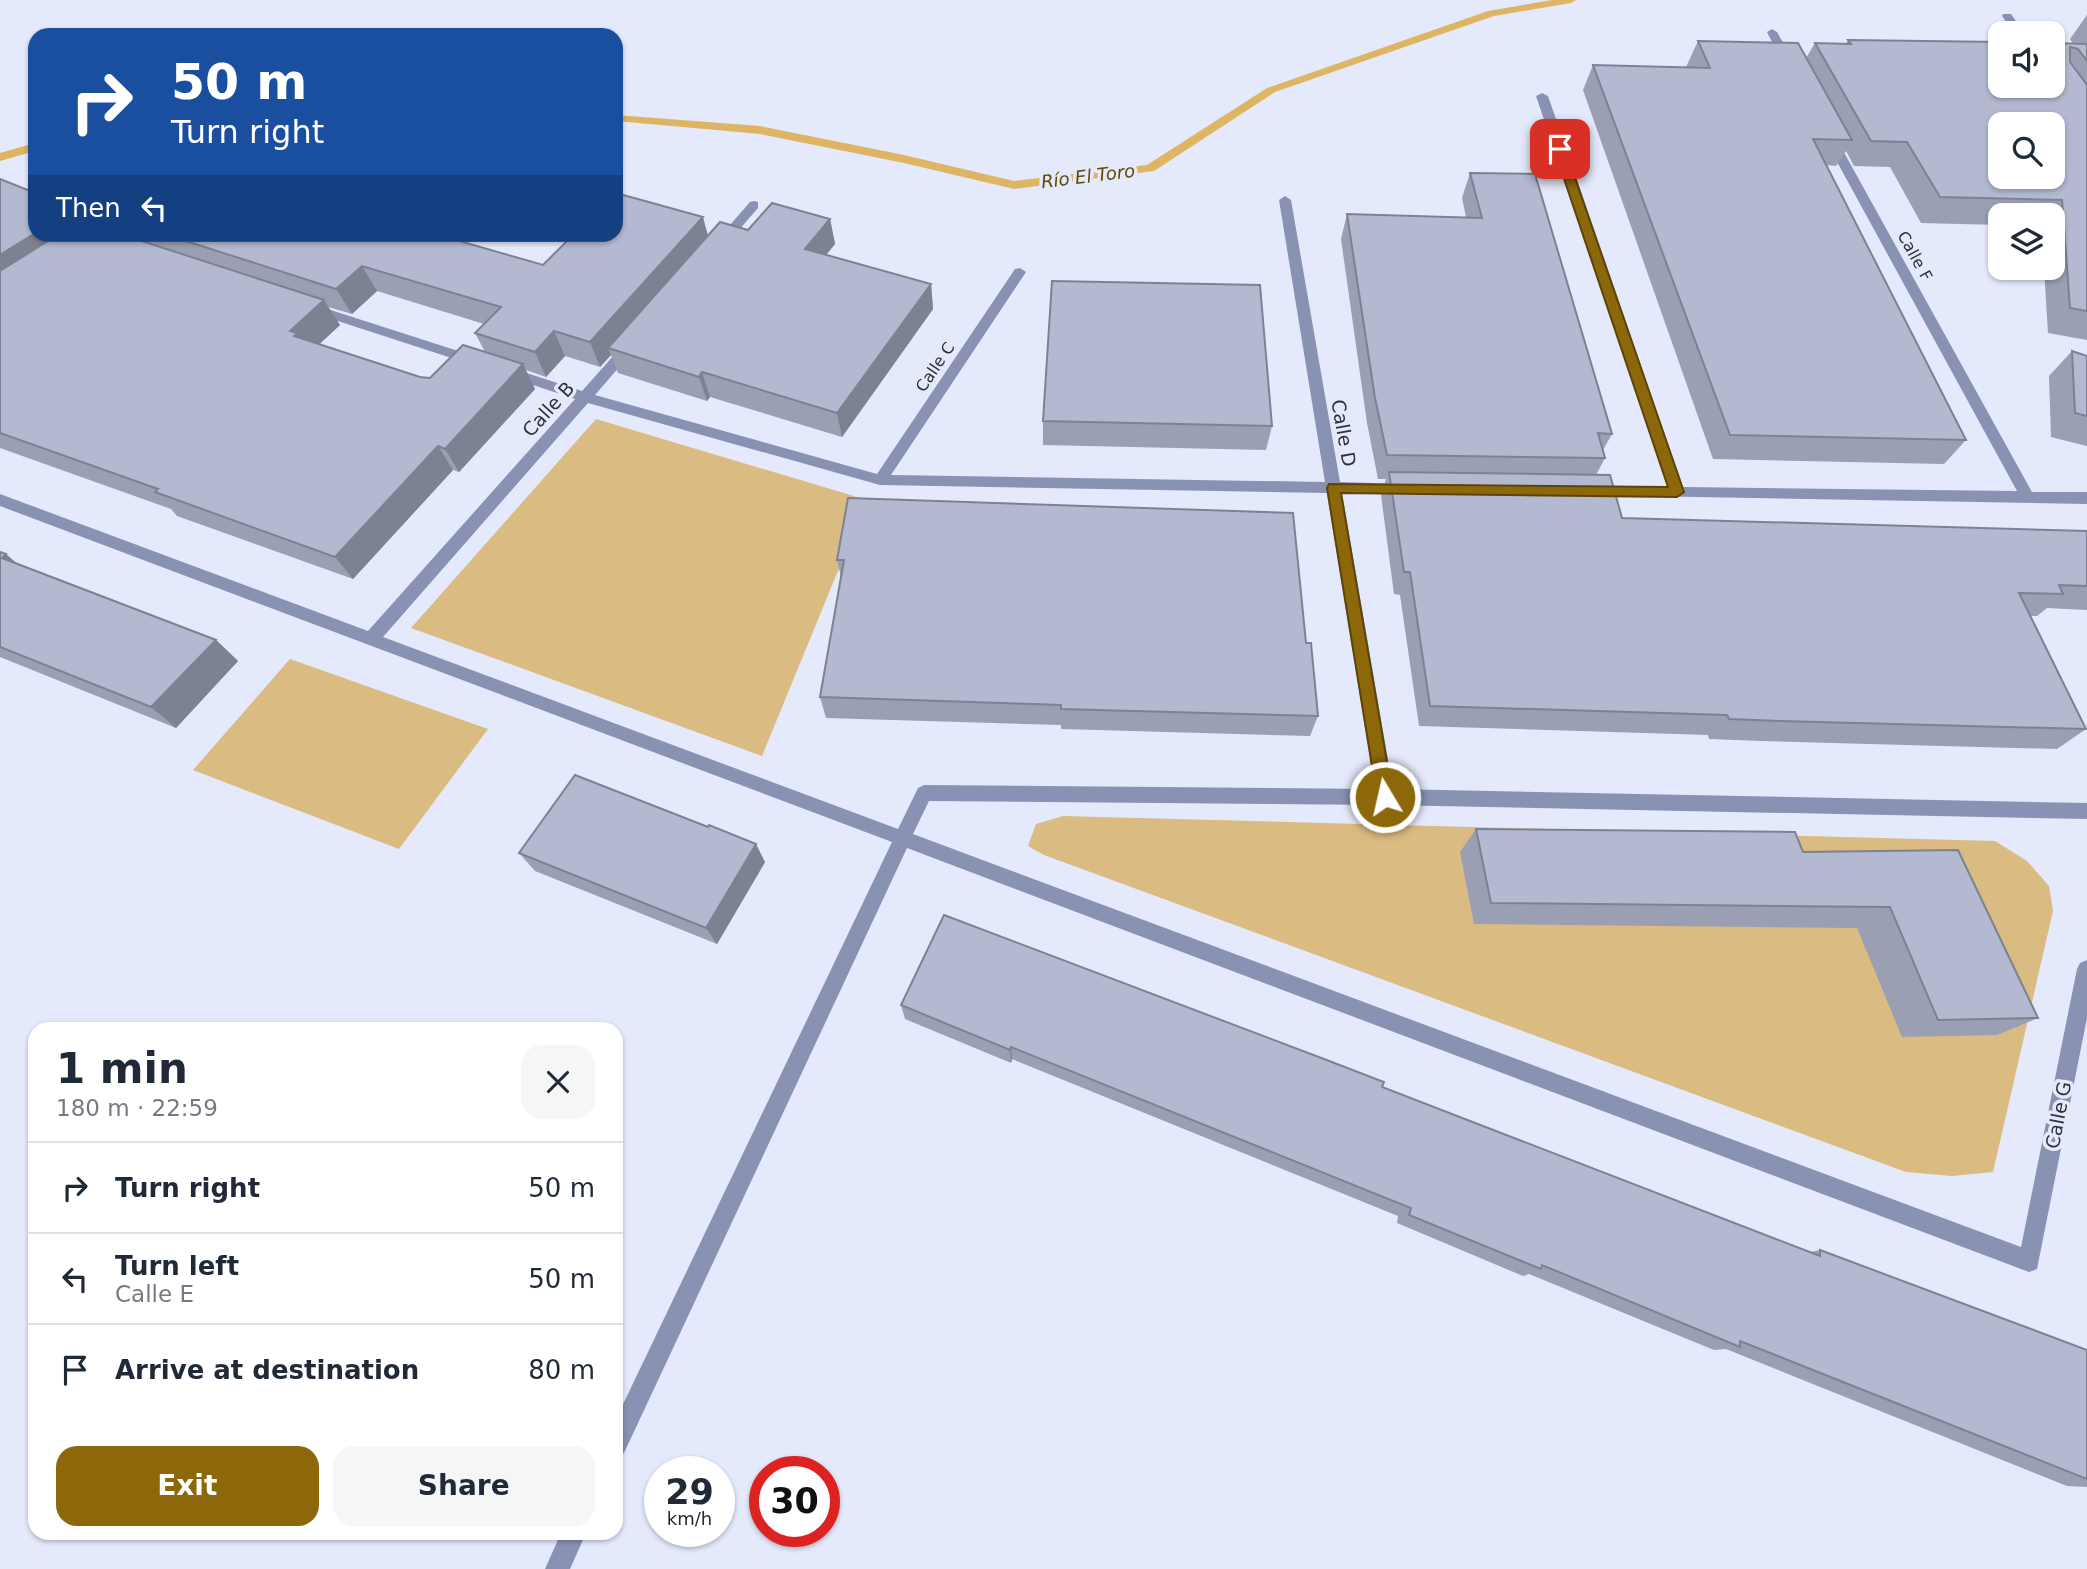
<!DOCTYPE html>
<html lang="en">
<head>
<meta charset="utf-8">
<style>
	body { margin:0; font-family:"DejaVu Sans",sans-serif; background:#f6f6f7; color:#1f2937; height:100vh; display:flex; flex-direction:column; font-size:26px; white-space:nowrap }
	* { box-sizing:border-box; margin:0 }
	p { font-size:23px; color:#747a83 }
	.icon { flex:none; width:38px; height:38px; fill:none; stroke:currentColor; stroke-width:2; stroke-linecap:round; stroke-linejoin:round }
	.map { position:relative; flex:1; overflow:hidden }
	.details { position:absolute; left:28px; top:1022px; width:595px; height:518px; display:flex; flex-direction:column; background:#fff; border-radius:21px; box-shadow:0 2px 5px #0004 }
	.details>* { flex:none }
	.guide { position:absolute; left:28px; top:28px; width:595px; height:214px; border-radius:21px; box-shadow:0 2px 5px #0004; background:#1a4fa0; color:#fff; overflow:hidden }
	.fabs { position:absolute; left:1988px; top:21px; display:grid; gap:14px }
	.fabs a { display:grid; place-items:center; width:77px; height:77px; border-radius:14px; background:#fff; box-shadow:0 2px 5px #0004; font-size:35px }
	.speed { position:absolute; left:644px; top:1456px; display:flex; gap:14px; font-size:35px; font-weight:700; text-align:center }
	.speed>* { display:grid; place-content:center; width:91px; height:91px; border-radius:50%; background:#fff; box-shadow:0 2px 5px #0004; line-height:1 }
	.speed small { font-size:18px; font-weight:400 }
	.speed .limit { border:10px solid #d22; background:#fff; color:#111 }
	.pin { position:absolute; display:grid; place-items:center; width:60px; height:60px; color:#fff; margin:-30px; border-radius:14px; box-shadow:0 4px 10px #0006 }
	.me { position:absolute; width:77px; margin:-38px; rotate:351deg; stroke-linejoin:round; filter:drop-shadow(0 0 5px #0008) }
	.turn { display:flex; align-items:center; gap:24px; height:147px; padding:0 28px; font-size:32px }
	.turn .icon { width:91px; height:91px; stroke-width:2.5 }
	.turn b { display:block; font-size:49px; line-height:60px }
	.then { display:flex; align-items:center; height:66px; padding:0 28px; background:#0003; gap:14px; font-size:26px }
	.round { display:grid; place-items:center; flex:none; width:74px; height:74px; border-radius:21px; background:#f6f6f7 }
	.summary { display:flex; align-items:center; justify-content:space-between; height:119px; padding:0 28px }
	h1 { font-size:42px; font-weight:600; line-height:52px }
	.cta { display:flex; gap:14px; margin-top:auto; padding:14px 28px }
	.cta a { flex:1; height:80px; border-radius:21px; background:#8d680b; color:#fff; font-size:28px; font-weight:600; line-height:80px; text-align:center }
	.cta a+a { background:#f6f6f7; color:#1f2937 }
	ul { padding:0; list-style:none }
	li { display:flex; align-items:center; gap:21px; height:91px; padding:0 28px; border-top:2px solid #e0e1e3 }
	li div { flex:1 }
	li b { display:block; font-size:26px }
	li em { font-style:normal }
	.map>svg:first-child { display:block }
	.green { fill:#dabb81 }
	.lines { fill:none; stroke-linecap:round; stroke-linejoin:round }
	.stream { fill:#deb562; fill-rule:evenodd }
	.minor { fill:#8a92b4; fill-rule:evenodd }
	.wall { fill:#9a9fb3; fill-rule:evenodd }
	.shaded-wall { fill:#7d8292 }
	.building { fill:#b3b9d0; stroke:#7d8292; stroke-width:2; fill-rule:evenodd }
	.route { fill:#8d680b; stroke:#5c4407; stroke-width:2 }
	.labels { text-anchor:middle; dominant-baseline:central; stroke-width:7; stroke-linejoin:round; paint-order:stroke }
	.far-street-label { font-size:16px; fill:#2e313a; stroke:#e4e9fc }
	.far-water-label { font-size:18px; font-style:italic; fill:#634802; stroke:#e4e9fc }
	.street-label { font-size:19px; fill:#2e313a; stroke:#e4e9fc }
</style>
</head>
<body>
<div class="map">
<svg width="2087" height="1569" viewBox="0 0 2087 1569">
	<rect width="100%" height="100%" fill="#e4e9fc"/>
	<g class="green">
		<path d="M596,419L867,500L762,756L411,628Z"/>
		<path d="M290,659L488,729L399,849L193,770Z"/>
		<path d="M1063,816L1995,841L2027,861L2049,886L2053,911L1993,1172L1952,1176L1906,1172L1044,855L1028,846L1036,824Z"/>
	</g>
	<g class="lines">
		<g class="stream">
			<path d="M1552,0H1576L1571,3L1494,16L1275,92L1154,171L1014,189L904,163L760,134L616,121V115L760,126L904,155L1014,181L1147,165L1267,88L1488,11Z"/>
			<path d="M35,143V151L0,161V153Z"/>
		</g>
		<g class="minor">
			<path d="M2003,14H2011L2024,33H2014L2002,16Z"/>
			<path d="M1772,29L1777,32L1794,62L1792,64L1782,62L1767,32Z"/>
			<path d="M1542,93L1548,96L1683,487L2017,491L1824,138L1830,134L1836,138L2032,492H2087V504L1587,495L1585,491L1587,487L1592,486L1668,487L1536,96Z"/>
			<path d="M1285,196L1291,200L1340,482L1406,484L1413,489L1406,494L1342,493L1393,789L2087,803V819L1385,805L929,801L913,834L2021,1247L2077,969L2080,963L2087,960V1018L2037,1269L2029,1272L907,848L624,1453L616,1457V1419L892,842L0,506V494L368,631L575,399L503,375V369L508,367L582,391L623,345H633V351L595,395L877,474L1015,269L1020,268L1026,272L891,475L1325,482L1279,200ZM588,403L880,485L1327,493L1375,789L924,785L918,788L898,829L383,637Z"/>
			<path d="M754,201L758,202V208L725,246H717V240L750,202Z"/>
			<path d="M312,304L480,358L482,361L480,364H470L307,311V305Z"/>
			<path d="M561,1533H586L570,1569H545Z"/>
		</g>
	</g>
	<g class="wall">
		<path d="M2087,15V340L2048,333L2044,268H2053V215H2000V225L1921,223L1890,167L1854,166L1846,151L1836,166L1826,165L1966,440L1944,464L1713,459L1583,90L1593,65L1686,67L1698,41L1806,58L1815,43L1846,44L1848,40L2073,44L2070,39Z"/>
		<path d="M1470,173L1612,434L1603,450L1605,458L1596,475L1622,518L2087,531V610L2047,608L2037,616H2031L2086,729L2057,749L1761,741L1709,739L1708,735L1419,726L1400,595L1394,594L1381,495L1386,479H1378L1367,423L1341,239L1347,214L1466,217L1462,198Z"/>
		<path d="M0,179L35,234L142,242L136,234H435L543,265L708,236L830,219L835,244L826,255L931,284L933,309L842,437L710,397L707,401L618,373L611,355L600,367L565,356L546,377L526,370L535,389L459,472L453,470L353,579L177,516L171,509L0,448ZM377,291L484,324L475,333L485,352L430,378L420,377L319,344L340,325L328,307L352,314Z"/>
		<path d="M2072,351L2087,356V446L2051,437L2049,376Z"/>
		<path d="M1043,421L1272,426L1266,450L1043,445Z"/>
		<path d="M848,498L1306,643L1318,716L1310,736L1061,729V725L826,718L820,697L841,577L837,560Z"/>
		<path d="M0,552L6,554L16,563L216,640L238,661L176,728L0,657Z"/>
		<path d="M1476,829L1803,852L1958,850L2038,1018L1997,1035L1902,1037L1857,928L1474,924L1460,852Z"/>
		<path d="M519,853L765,862L717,944L535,871Z"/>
		<path d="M901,1005L1382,1087L1810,1252L1820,1250L2087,1350V1487L2067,1486L1726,1349L1714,1350L1529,1274L1523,1276L1397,1223L1398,1216L1012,1059L1011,1063L905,1019Z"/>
	</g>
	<g class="shaded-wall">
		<path d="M703,217L710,243L608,348L611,355L600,367L590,342Z"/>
		<path d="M830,219L835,244L810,274L805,249Z"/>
		<path d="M35,233V234H93L0,295V255Z"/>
		<path d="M362,266L377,291L352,314L336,289Z"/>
		<path d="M931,284L933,309L842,437L837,413Z"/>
		<path d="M324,300L340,325L310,353L290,331Z"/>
		<path d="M554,331L565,356L546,377L535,352Z"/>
		<path d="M523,364L535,389L459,472L445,449Z"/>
		<path d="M702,372L710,397L707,401L699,377Z"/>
		<path d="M438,446L453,470L353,579L335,557Z"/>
		<path d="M6,554L32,577L2,558Z"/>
		<path d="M216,640L238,661L176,728L151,707Z"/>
		<path d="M756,844L765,862L717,944L706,928Z"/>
		<path d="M1011,1047L1012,1059L1011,1063L1010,1050Z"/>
	</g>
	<g class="building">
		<path d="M1848,40L2000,42V86H2053V43L2087,44V61L2078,49L2070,47V62L2087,85V311L2070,308L2062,200L1940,197L1907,142L1871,141L1815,43L1851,44ZM2000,124H2053V177H2000Z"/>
		<path d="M1698,41L1798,43L1852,140L1813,139L1966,440L1730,435L1593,65L1710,68Z"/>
		<path d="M1470,173L1535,174L1612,434L1598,433L1605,458L1387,455L1375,398L1347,214L1482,218Z"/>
		<path d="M0,179L35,193V233L0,255Z"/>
		<path d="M616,193L703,217L590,342L554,331L535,352L475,333L501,307L362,266L336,289L164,234H435L543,265L574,234H616Z"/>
		<path d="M772,203L830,219L805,249L931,284L837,413L702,372L699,377L608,348L720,222L748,230Z"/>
		<path d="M59,234H120L324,300L290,331L297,333L294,336L420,377L430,378L463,345L523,364L445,449L438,446L335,557L155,492L158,489L0,433V271Z"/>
		<path d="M1052,281L1260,285L1272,426L1043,421Z"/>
		<path d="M2072,351L2087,356V416L2075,413Z"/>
		<path d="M1389,472L1610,475L1622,518L2087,531V586L2059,585L2063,594L2019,593L2086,729L1781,721L1729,719L1727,715L1430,706L1410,572H1404Z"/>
		<path d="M848,498L1293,513L1306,643H1311L1318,716L1061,709V705L820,697L844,560H837Z"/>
		<path d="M0,552L6,554L2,558L216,640L151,707L0,647Z"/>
		<path d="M575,775L708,827L709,825L756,844L706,928L519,853Z"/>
		<path d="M1476,829L1795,832L1803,852L1958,850L2038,1018L1938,1020L1890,907L1491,903Z"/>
		<path d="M944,915L1324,1059L1384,1082L1382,1087L1820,1256V1250L2087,1350V1479L1740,1341V1347L1542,1265L1541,1269L1409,1215L1411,1208L1011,1047L1010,1050L901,1005Z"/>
	</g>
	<path class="route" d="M1560,146L1565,149L1684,492L1677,497L1341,493L1393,797L1391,802H1380L1377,797L1327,488L1329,484L1668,487L1554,149Z"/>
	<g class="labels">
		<g class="far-street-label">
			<text transform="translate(1915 256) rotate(61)">Calle F</text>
			<text transform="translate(935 367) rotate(-56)">Calle C</text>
		</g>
		<g class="far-water-label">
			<text transform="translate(1088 176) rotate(-7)">Río El Toro</text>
		</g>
		<g class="street-label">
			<text transform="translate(548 409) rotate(-48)">Calle B</text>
			<text transform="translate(1344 433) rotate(80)">Calle D</text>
			<text transform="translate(2058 1115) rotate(-79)">Calle G</text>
		</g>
	</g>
</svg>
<div class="fabs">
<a><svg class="icon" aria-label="sound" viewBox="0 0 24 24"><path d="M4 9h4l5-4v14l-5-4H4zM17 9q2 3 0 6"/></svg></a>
<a><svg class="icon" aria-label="search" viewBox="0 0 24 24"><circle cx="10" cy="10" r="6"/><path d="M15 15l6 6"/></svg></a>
<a><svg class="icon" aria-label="layers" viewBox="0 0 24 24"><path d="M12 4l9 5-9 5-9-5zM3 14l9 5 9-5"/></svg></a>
</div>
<div class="speed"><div>29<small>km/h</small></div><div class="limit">30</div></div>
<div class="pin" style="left:1560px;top:149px;background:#d93025"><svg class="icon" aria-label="arrive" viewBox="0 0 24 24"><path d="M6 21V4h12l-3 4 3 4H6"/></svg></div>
<svg class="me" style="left:1385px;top:797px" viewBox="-20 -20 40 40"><circle r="17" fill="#8d680b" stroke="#fff" stroke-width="3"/><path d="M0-11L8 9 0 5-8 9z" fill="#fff"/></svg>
<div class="guide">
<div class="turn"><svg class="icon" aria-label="right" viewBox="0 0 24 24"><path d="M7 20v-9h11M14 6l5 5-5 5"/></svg><div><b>50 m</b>Turn right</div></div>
<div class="then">Then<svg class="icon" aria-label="left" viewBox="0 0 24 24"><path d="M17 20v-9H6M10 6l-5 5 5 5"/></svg></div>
</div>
<section class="details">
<div class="summary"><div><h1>1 min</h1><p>180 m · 22:59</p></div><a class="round"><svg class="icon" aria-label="close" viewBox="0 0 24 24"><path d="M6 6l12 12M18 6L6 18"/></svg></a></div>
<ul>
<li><svg class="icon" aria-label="right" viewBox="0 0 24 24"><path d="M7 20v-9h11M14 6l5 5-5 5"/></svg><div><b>Turn right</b></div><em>50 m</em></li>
<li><svg class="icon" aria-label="left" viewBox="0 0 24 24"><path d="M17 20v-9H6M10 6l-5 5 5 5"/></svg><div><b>Turn left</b><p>Calle E</p></div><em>50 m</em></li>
<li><svg class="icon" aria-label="arrive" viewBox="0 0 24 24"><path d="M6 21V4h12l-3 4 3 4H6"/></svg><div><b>Arrive at destination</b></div><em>80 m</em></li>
</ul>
<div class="cta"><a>Exit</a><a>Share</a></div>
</section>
</div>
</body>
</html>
